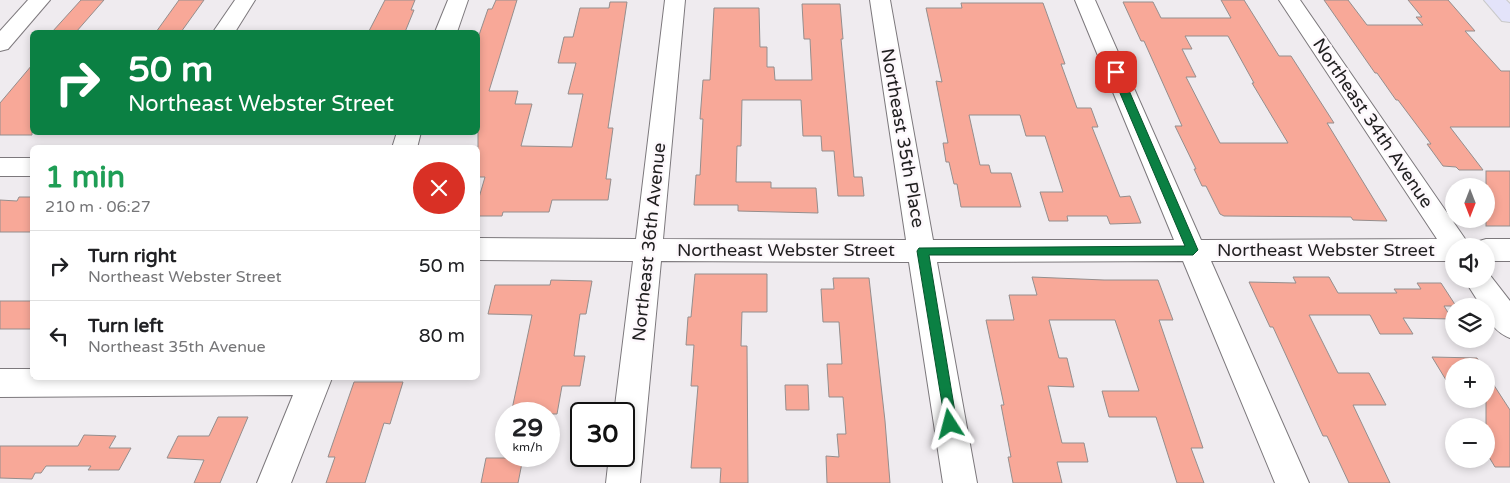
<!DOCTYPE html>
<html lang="en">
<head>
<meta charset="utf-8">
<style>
	body { margin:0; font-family:"Varela Round",sans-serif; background:#f6f6f6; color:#202124; height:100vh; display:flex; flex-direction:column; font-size:19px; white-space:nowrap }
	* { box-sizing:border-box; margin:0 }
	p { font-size:16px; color:#757577 }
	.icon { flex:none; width:28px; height:28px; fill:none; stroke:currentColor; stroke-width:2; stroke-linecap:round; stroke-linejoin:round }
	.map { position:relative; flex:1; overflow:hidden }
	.panel { position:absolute; left:30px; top:145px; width:450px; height:235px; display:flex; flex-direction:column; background:#fff; border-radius:8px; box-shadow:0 2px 8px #0003 }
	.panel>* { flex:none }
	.banner { position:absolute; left:30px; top:30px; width:450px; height:105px; border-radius:8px; box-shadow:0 2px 8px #0003; background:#0b8043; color:#fff; overflow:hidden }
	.needle { width:32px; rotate:180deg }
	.fabs { position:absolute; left:1445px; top:178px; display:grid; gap:10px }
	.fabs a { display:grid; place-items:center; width:50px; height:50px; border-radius:50%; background:#fff; box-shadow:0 2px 8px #0003; font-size:25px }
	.speed { position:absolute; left:495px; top:402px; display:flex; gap:10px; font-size:25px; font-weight:700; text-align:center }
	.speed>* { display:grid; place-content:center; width:65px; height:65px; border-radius:50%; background:#fff; box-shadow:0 2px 8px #0003; line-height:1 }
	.speed small { font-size:12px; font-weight:400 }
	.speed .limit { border:2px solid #111; border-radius:8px; background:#fff; color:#111 }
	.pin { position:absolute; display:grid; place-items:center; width:42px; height:42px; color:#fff; margin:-21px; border-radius:10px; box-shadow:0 2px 8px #0006 }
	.me { position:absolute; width:55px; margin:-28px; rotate:351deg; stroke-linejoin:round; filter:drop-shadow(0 0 4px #0008) }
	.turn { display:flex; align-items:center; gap:18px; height:105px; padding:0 15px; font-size:22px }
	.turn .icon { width:65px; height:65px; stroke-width:2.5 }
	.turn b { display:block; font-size:35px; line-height:42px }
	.round { display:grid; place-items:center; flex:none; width:52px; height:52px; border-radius:26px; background:#f6f6f6 }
	.headline { display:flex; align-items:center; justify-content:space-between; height:85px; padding:0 15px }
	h1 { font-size:30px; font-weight:800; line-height:38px; color:#1e9e55 }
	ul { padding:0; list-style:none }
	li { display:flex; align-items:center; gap:15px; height:70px; padding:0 15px; border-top:1px solid #e0e0e0 }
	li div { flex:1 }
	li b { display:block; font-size:19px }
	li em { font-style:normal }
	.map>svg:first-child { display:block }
	.building { fill:#f8a898; stroke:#958e8d; fill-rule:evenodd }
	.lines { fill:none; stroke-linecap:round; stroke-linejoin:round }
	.minor-casing { stroke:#7c787c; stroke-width:2 }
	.major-casing { stroke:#c9c9c9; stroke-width:2 }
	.minor { fill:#fff; fill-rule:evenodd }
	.major { fill:#e3e3fa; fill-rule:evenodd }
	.route { fill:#0b8043; stroke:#07532c }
	.labels { text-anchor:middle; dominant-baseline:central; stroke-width:5; stroke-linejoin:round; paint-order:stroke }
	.street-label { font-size:18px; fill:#201f20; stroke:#fdf8fc }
</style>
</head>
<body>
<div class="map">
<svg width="1510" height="483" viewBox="0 0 1510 483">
	<rect width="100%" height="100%" fill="#efebef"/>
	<g class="building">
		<path d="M81,0H104L76,32H52Z"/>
		<path d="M179,0H204L181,32H156Z"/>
		<path d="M385,0H415L411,10H414L405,32L369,31Z"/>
		<path d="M496,0H517L489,91H518L515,104H532L521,146L572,147L583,94H568L576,63H558L564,37H573L580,8H609L610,2H627L608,128H613L606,179H611L608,200H552L549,212H503L502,216H478V201L485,177H478V38L488,9H492Z"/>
		<path d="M1221,0H1244L1279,56H1291L1334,123H1327L1387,221L1353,220L1351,217L1224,216L1220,214L1206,186H1202L1194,169H1196L1175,126H1182L1144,41H1141L1123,2H1153L1161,18H1231ZM1185,36H1228L1254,83H1252L1288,143H1220L1186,77H1196L1182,49H1192Z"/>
		<path d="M1324,0H1348L1367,25H1423L1416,17H1422L1408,0H1448L1475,31H1465L1501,71H1510V127H1450L1483,170H1459L1456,167L1443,166L1427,144H1431L1398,100H1396L1377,73H1375Z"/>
		<path d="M961,3H1043L1065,64H1061L1077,108H1091L1098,127H1092L1120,197L1130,196L1141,223L1110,224L1107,216H1067L1068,221H1049L1040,192H1063L1045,136H1026L1020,115H969L980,165H989L991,173H1011L1021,207H961L957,184H954L949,162H946L943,143H948L936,81L942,82L926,8H962Z"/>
		<path d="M802,4H840L843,39H841L854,177H862L864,196H838L834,151H822L821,136H803L801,100H742L741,146H737L736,182H771V188H816L818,213L738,211V205H694L696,175H700L703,119H700L703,80H710L714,8H759L760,47H767V67H774L775,80H812L810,39H804Z"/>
		<path d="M32,65V135H0V103Z"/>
		<rect x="1486" y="171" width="24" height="55"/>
		<path d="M19,197H32V232H0V200L17,201Z"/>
		<path d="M695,274H767V312H742L741,346H747L748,483H720L721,468H691L698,386H691L694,345H686L688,317H691Z"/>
		<path d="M1032,277L1104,280H1158L1173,320H1159L1203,448H1191L1204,483H1177L1156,417H1109L1102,391H1139L1115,320H1049L1059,358H1067L1074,387L1048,386L1062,443H1084L1088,462H1057L1062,483H1013L1008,457H1011L1001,405H1004L986,320H1014L1009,295H1037Z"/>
		<path d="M1293,277H1329L1338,293H1397L1394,289H1421L1417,283H1441L1456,306H1444L1452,319L1403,318L1413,334H1380L1370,315H1309L1338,373H1369L1386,405H1353L1390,483H1349L1327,436H1323L1273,327H1270L1249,282L1296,283Z"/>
		<path d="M833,278H869L885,421L890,483H827L826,456L839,457L837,434H846L843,397H829L827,364H842L839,322H823L821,289H834Z"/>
		<path d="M551,280L592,281L586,314H580L574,356H585L580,386H562L557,414H511L532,315L488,314L495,285H550Z"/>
		<rect x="0" y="301" width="32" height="28"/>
		<path d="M1432,357L1477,358L1482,366H1454V380H1446Z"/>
		<path d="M1486,373L1510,410V467H1495L1486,452Z"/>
		<path d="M354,382H403L390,424L384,423L365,483H326L335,457H328Z"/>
		<path d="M785,385H808L809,410H786Z"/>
		<path d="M218,417H248L220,483H194L204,460L167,458L178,436H209Z"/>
		<path d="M84,435L116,436L109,448H131L119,470H88L91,466H46L41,473H35L32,479L0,478V446H78Z"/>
		<path d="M486,458H523L518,483H481Z"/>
	</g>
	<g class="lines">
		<defs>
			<g id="minor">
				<path d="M28,0H50L8,49L0,51V31Z"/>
				<path d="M235,0H255L235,32H213Z"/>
				<path d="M448,0H468L457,32H435Z"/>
				<path d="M665,0H685L663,239L906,240L870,0H890L933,240H1174L1075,0H1095L1201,240L1437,239L1279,0H1300L1470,246H1454V261H1211L1309,483H1275L1183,261L937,262L977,483H943L909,262L661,261L640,483H606L609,456H624V414H614L633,261L478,260V238L636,239Z"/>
				<path d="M397,132H421L417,148H392Z"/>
				<rect x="0" y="158" width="32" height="18"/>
				<path d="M1486,239H1510V261H1486V246H1474L1476,242Z"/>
				<path d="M1486,270L1510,301V338C1497,333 1486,321 1486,306H1481L1464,279H1486Z"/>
				<path d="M0,369H32V378H332L291,483H257L293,395L0,397Z"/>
			</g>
			<path id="major" d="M1484,0H1506L1510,4V22L1502,21Z"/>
		</defs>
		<use href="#minor" class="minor-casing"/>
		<use href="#major" class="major-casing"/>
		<use href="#minor" class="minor"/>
		<use href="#major" class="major"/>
	</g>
	<path class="route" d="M1116,69L1121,72L1198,250L1193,255H929L957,424L955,428L950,430L946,428L917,251L919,248L1185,246L1111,72Z"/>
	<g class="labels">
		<g class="street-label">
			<text transform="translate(1373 123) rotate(56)">Northeast 34th Avenue</text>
			<text transform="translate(903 138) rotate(80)">Northeast 35th Place</text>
			<text transform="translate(649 242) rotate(-84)">Northeast 36th Avenue</text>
			<text x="786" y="250">Northeast Webster Street</text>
			<text x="1326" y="250">Northeast Webster Street</text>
		</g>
	</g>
</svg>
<div class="fabs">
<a><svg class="needle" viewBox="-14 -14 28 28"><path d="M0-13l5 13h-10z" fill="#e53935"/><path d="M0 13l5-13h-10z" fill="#757577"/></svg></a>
<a><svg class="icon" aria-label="sound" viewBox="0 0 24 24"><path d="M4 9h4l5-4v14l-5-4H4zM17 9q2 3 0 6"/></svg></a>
<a><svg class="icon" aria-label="layers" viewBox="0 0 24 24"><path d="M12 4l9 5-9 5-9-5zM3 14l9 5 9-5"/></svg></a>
<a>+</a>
<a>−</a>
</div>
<div class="speed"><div>29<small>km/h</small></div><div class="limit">30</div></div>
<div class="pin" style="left:1116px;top:72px;background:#d93025"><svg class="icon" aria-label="arrive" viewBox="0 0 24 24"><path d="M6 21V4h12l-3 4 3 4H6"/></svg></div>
<svg class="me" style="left:950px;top:424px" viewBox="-20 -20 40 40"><path d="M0-17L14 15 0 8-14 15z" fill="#0b8043" stroke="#fff" stroke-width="4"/></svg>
<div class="banner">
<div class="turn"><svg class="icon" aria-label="right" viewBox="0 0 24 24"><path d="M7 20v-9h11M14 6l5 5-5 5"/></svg><div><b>50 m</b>Northeast Webster Street</div></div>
</div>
<section class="panel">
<div class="headline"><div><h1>1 min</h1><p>210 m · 06:27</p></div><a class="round" style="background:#d93025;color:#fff"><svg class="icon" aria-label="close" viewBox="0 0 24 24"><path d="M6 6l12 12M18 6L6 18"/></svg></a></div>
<ul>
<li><svg class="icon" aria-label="right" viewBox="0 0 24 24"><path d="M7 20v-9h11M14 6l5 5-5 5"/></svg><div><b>Turn right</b><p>Northeast Webster Street</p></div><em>50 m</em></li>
<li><svg class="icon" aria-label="left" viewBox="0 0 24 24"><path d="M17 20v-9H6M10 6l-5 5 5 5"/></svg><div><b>Turn left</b><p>Northeast 35th Avenue</p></div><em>80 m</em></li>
</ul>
</section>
</div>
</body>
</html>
